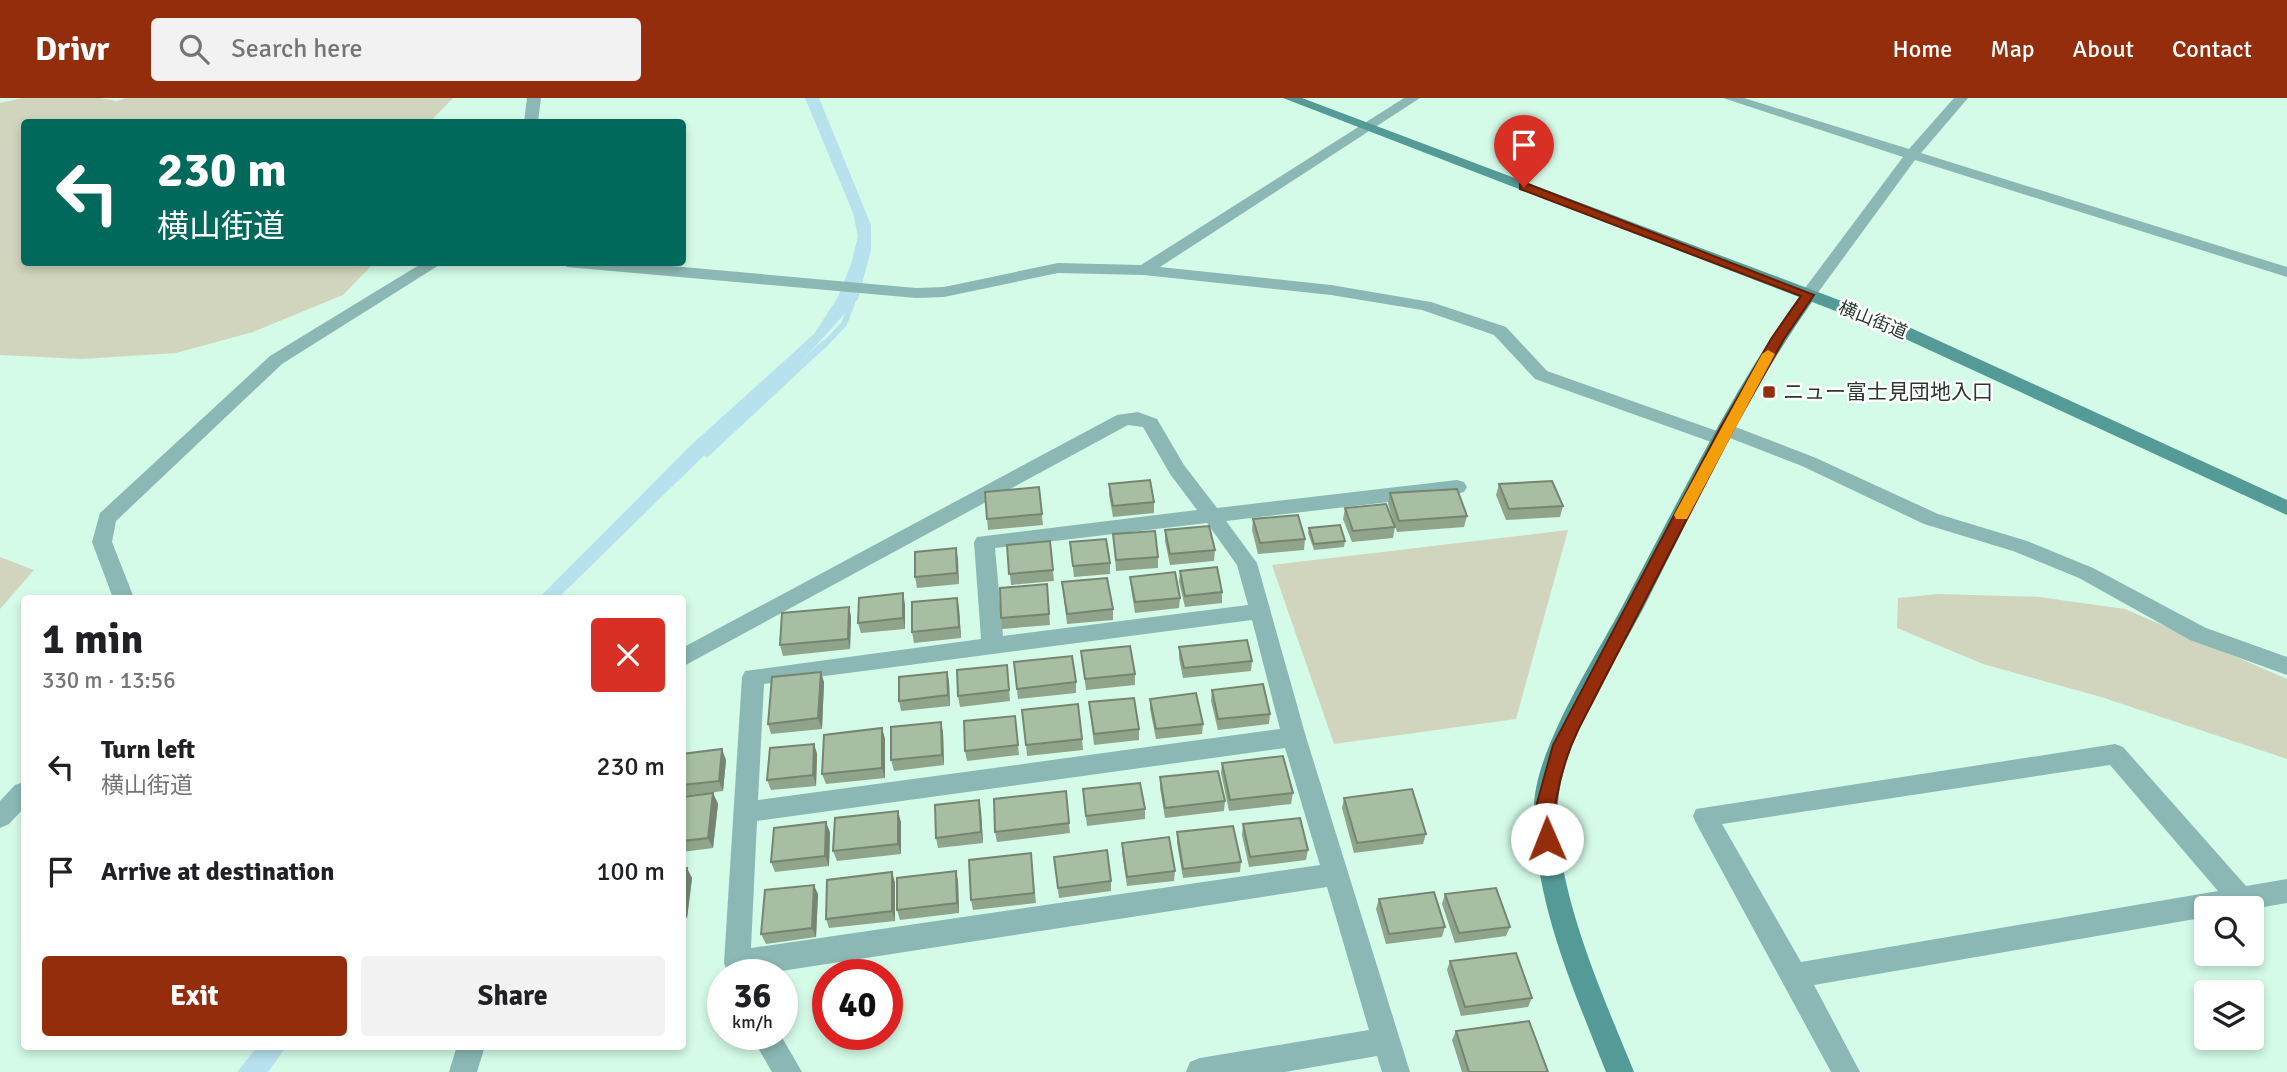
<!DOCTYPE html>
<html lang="en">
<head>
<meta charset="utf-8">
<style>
	body { margin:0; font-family:Signika,"Noto Sans JP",sans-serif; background:#f2f2f2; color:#202124; height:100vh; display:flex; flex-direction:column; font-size:26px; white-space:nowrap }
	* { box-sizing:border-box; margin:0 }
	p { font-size:23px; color:#757577 }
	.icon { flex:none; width:38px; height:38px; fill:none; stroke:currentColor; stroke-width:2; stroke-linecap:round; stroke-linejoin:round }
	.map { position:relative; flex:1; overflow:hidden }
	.details { position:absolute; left:21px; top:497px; width:665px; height:455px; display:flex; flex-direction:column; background:#fff; border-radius:7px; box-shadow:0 4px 10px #0003 }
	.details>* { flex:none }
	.hud { position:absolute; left:21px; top:21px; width:665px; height:147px; border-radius:7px; box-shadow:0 4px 10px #0003; background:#00695c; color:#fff; overflow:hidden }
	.buttons { position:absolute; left:2194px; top:798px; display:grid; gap:14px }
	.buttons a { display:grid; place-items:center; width:70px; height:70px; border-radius:7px; background:#fff; box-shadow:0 4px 10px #0003; font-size:35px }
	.speed { position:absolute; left:707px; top:861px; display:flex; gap:14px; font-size:35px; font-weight:700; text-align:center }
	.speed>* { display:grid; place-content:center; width:91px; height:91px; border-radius:50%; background:#fff; box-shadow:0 4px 10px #0003; line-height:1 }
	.speed small { font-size:18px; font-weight:400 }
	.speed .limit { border:10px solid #d22; background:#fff; color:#111 }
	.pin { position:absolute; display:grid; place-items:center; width:60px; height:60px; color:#fff; margin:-72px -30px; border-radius:50% 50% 50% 0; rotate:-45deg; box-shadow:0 0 7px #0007 }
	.pin .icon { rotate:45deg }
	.me { position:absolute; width:77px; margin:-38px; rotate:359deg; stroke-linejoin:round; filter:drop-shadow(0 0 5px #0008) }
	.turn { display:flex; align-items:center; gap:24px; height:147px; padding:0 21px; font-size:32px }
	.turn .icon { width:91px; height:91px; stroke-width:2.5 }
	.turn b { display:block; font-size:49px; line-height:60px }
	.round { display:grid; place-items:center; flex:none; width:74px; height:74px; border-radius:7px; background:#f2f2f2 }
	.overview { display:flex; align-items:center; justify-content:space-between; height:119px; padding:0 21px }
	h1 { font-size:42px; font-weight:800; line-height:52px }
	.primary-button { display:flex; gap:14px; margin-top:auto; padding:14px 21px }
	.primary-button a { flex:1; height:80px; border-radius:7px; background:#942d0b; color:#fff; font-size:28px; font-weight:800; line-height:80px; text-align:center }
	.primary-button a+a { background:#f2f2f2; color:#202124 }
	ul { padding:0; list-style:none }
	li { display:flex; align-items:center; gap:21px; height:105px; padding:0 21px }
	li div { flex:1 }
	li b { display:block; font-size:26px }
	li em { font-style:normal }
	header { display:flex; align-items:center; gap:42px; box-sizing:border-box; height:98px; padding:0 35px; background:#942d0b; color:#fff }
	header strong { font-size:33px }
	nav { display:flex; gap:38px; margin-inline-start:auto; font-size:24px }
	.search { width:490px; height:63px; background:#f2f2f2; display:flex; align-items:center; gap:18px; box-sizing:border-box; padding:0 24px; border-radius:7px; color:#757577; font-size:26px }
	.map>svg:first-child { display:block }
	.green { fill:#d1d5be }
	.water { fill:#b7e1ed }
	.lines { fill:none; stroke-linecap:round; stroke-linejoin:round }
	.stream-far1 { stroke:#b7e1ed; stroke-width:6 }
	.stream { stroke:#b7e1ed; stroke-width:7 }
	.street { fill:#8bb8b4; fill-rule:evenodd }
	.secondary { fill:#549b97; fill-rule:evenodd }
	.wall { fill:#90a38b }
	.shaded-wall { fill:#768571 }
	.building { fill:#a8bea2; stroke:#768571; stroke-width:2 }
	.route { fill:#942d0b; stroke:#601d07; stroke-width:2 }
	.slow { fill:#f59e0b }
	.poi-dot { fill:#942d0b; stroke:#fff; stroke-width:2.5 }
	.labels { text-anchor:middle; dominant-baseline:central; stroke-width:5; stroke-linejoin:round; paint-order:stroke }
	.far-street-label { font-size:18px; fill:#293831; stroke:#fff }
	.poi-label { font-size:21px; fill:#293831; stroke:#fff; text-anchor:start }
</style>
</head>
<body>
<header>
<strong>Drivr</strong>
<div class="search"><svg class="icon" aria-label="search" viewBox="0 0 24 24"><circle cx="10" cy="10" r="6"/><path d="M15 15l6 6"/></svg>Search here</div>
<nav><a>Home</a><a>Map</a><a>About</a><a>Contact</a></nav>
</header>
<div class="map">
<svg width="2287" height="974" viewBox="0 0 2287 974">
	<rect width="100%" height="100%" fill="#d4fbe8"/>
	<g class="green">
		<path d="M22,0H100L117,3L126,0H453L430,24H24V164L374,165L343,197L253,234L176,255L82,261L0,257V5Z"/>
		<path d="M1568,432L1516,621L1334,646L1272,467Z"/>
		<path d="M0,459L34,472L0,511Z"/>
		<path d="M1938,496L2039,499L2125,511L2287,581V661L2101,599L1983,566L1897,530L1898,500Z"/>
	</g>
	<g class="water">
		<path d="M805,0H819L871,127V152L858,201L811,253L558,500H539L690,348L814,236L838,199L852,163L858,138L853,115Z"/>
		<path d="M257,949H286L268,974H237Z"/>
	</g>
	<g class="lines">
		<path class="stream-far1" d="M823,248L844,226L852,205"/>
		<path class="stream" d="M707,355L824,246"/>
		<g class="street">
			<path d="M527,0H541L538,24H524Z"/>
			<path d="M1404,0H1420L1160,169L1331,187L1431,204L1506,229L1547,273L1717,333L1719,328H1733L1816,360L1938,416L2027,443L2093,470L2206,530L2287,559V577L2190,542L2079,480L2013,453L1924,426L1802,368L1730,340L1728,345H1714L1535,281L1494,237L1422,212L1331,197L1144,177L1058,175L944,199L916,200L567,169L559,164H627L916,190L944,189L1058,165L1141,167Z"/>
			<path d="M1723,0H1744L1909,51L1954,0H1968L1921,55L2287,169V179L1915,62L1814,200H1802L1800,197L1802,194L1903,59Z"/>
			<path d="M424,164H444L282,266L116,423L112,444L134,500H113L92,444L100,415L270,258Z"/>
			<path d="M1138,314L1157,321L1184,367L1217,410L1457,382L1464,384L1467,389L1464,394L1457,396L1226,423L1257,465L1306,639L1410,974H1382L1377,958L1285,974H1186L1190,964L1200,960L1369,932L1327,789L755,877H728L724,865L742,579L745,573L981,541L974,444L977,439L1197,412L1170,376L1143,329L1128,327L682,569V550L1117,317ZM1207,425L1237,467L1248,507L1003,538L995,450ZM1252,522L1280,631L758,702L764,586ZM1285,650L1320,767L751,850L757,723Z"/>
			<path d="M2115,646L2123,649L2246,788L2287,781V805L2252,811L2207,810V819L1814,887L1860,974H1831L1696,725L1693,718L1696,711ZM2110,667L2218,793L1801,864L1722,726Z"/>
			<path d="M24,684V710L9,726L0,730V703L15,687Z"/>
			<path d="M750,936H780L802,974H772Z"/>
			<path d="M457,948H485L477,974H449Z"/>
		</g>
		<path class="secondary" d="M1283,0H1302L1900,225L2287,402V417L1888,233L1812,204C1745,299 1696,407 1643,511C1615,564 1562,645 1558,705C1553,789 1603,897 1634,974H1606C1573,890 1533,801 1534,709C1535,651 1595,560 1623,507C1679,403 1730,295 1799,199Z"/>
	</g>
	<g class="wall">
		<path d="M1109,386L1154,404V415L1113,419L1109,397Z"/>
		<path d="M1499,386L1563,408L1560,419L1506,422L1496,397Z"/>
		<path d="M1039,389L1043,427L988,432L985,394Z"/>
		<path d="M1390,395L1467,418L1464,429L1397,434L1388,406Z"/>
		<path d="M1345,410L1395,429L1393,440L1352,444L1343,421Z"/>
		<path d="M1253,421L1305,441L1304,452L1258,456L1252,432Z"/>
		<path d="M1309,430L1345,443L1344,449L1314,452L1308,435Z"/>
		<path d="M1165,432L1215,452L1214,463L1170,467L1165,443Z"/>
		<path d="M1113,436L1158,459V470L1116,473Z"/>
		<path d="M1050,443L1054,483L1011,487L1007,447Z"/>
		<path d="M1070,444L1110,465V476L1074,479Z"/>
		<path d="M956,450L959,486L917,490L915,479Z"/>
		<path d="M1180,473L1222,494V505L1185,509L1179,484Z"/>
		<path d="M1130,479L1180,500L1179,510L1135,515L1131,490Z"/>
		<path d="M1062,484L1113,511V522L1067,526Z"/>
		<path d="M1047,486L1050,527L1002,531L1001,520Z"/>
		<path d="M957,500L959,510L961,540L914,545L912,534Z"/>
		<path d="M905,506V531L861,535L858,525Z"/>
		<path d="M849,509L851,519L850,551L783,558L780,547Z"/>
		<path d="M1179,549L1252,563L1251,573L1183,580L1179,560Z"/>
		<path d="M1081,553L1135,576V587L1086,592Z"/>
		<path d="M1014,564L1076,584V595L1018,601Z"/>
		<path d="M947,574L949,584L950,608L901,613L899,603Z"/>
		<path d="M1008,577L1010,603L960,609L958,598Z"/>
		<path d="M824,584L822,631L771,636L768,626Z"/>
		<path d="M1212,592L1270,616L1269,626L1218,632L1211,603Z"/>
		<path d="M1150,601L1203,626L1202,636L1156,641L1150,611Z"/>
		<path d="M1089,604L1139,631V642L1094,647Z"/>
		<path d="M1015,618L1019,657L967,663L965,653Z"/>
		<path d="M882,630L885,641V680L826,686L822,676Z"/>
		<path d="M943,634L944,667L894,673L891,662Z"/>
		<path d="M1082,641L1083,652L1027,658L1026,647Z"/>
		<path d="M814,646L817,656L816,688L771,692L767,682Z"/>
		<path d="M682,656L726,662L723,693L682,698Z"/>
		<path d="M1222,665L1293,695L1291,706L1229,713L1221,675Z"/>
		<path d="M1160,679L1225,703L1224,713L1165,720L1160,690Z"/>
		<path d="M1083,691L1145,711V721L1087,728Z"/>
		<path d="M1066,693L1070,735L997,744L995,734Z"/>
		<path d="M713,695L718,706L713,750L682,754V705Z"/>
		<path d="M1344,700L1426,736L1423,746L1354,755L1342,710Z"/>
		<path d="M981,713L983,745L938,750L936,740Z"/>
		<path d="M901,724V756L837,763L833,753Z"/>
		<path d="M1243,726L1308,752L1306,762L1249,769L1242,737Z"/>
		<path d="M830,734L829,768L775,774L771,764Z"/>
		<path d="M1177,734L1241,764L1240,774L1183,780L1177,745Z"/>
		<path d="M1122,745L1175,773L1174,783L1127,788L1122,755Z"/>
		<path d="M1031,755L1036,805L973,812L971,802Z"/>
		<path d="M1054,759L1111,783V793L1059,800Z"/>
		<path d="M682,771L692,780L687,820L682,821Z"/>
		<path d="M956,773L958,783L959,815L900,822L897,812Z"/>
		<path d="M895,784V823L829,830L826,821Z"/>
		<path d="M818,796L816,839L766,846L761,836Z"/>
		<path d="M1445,796L1510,829L1506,838L1455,845L1442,806Z"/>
		<path d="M1379,801L1445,829L1442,839L1386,846L1376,811Z"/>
		<path d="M1450,863L1532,900L1528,909L1461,918L1447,872Z"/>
		<path d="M1456,933L1548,974H1462L1452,942Z"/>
	</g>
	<g class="shaded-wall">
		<path d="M956,450L958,461L959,486L957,475Z"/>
		<path d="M903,495L905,506V531L903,520Z"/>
		<path d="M957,500L959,510L961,540L959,529Z"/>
		<path d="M849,509L851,519L850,551L848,541Z"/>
		<path d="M821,574L824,584L822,631L818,620Z"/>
		<path d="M947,574L949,584L950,608L948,597Z"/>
		<path d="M941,624L943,634L944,667L942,657Z"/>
		<path d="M882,630L885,641V680L882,670Z"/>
		<path d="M814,646L817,656L816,688L813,677Z"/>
		<path d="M722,651L726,662L723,693L719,683Z"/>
		<path d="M713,695L718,706L713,750L708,740Z"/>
		<path d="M979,702L981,713L983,745L981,734Z"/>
		<path d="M898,713L901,724V756L898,746Z"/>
		<path d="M826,724L830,734L829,768L825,758Z"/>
		<path d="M687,770L692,780L687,820L682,811Z"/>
		<path d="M956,773L958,783L959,815L957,805Z"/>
		<path d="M892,774L895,784V823L892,813Z"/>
		<path d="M814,787L818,796L816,839L812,830Z"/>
	</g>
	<g class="building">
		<path d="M1150,382L1154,404L1113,408L1109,386Z"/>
		<path d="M1552,383L1563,408L1509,411L1499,386Z"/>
		<path d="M1039,389L1042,416L987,421L985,394Z"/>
		<path d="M1457,391L1467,418L1399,423L1390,395Z"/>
		<path d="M1386,406L1395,429L1353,433L1345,410Z"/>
		<path d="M1298,417L1305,441L1260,445L1253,421Z"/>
		<path d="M1340,427L1345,443L1314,446L1309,430Z"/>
		<path d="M1209,428L1215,452L1170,456L1165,432Z"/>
		<path d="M1155,433L1158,459L1116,462L1113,436Z"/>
		<path d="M1106,441L1110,465L1073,468L1070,444Z"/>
		<path d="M1050,443L1053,472L1009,476L1007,447Z"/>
		<path d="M956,450L957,475L915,479V454Z"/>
		<path d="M1217,469L1222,494L1185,498L1180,473Z"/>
		<path d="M1175,474L1180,500L1135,504L1130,479Z"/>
		<path d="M1107,480L1113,511L1067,516L1062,484Z"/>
		<path d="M1047,486L1049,516L1001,520L1000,490Z"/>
		<path d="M903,495V520L858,525L859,500Z"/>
		<path d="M957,500L959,529L912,534V504Z"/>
		<path d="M849,509L848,541L780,547L782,515Z"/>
		<path d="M1247,542L1252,563L1184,570L1179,549Z"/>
		<path d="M1130,548L1135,576L1085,581L1081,553Z"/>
		<path d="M1072,558L1076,584L1017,591L1014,564Z"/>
		<path d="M1007,567L1009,592L958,598L957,572Z"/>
		<path d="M821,574L818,620L768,626L772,579Z"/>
		<path d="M947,574L948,597L899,603V579Z"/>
		<path d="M1263,586L1270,616L1218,621L1212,592Z"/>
		<path d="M1196,595L1203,626L1156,631L1150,601Z"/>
		<path d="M1134,600L1139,631L1094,636L1089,604Z"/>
		<path d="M1078,606L1082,641L1026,647L1022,612Z"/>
		<path d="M1015,618L1018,647L965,653L964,623Z"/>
		<path d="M941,624L942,657L891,662V629Z"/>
		<path d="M882,630V670L822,676L824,637Z"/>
		<path d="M814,646L813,677L767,682L770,650Z"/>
		<path d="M722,651L719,683L682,687V656Z"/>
		<path d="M1283,658L1293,695L1230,702L1222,665Z"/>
		<path d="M1218,673L1225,703L1165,710L1160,679Z"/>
		<path d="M1140,685L1145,711L1086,718L1083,691Z"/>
		<path d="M1412,691L1426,736L1357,745L1344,700Z"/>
		<path d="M1066,693L1069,725L995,734L994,701Z"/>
		<path d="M713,695L708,740L682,743L683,699Z"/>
		<path d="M979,702L981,734L936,740L935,707Z"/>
		<path d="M898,713V746L833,753L835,720Z"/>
		<path d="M1300,720L1308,752L1250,759L1243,726Z"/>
		<path d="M826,724L825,758L771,764L774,730Z"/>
		<path d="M1233,728L1241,764L1183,771L1177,734Z"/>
		<path d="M1169,739L1175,773L1127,779L1122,745Z"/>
		<path d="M1107,752L1111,783L1058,790L1054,759Z"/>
		<path d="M1031,755L1034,795L971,802L969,762Z"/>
		<path d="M687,770L682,806V771Z"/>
		<path d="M956,773L957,805L897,812V780Z"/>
		<path d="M892,774V813L826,821L827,782Z"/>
		<path d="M814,787L812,830L761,836L765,792Z"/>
		<path d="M1496,790L1510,829L1459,835L1445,796Z"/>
		<path d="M1434,794L1445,829L1389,836L1379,801Z"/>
		<path d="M1516,855L1532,900L1465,909L1450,863Z"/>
		<path d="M1529,923L1548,974H1469L1456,933Z"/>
	</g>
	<path class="route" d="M1520,86H1528L1814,197L1784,241L1733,332L1579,630C1568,652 1560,679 1556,703C1554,717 1560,733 1554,747L1547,749L1540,747L1538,741L1537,705L1553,647L1719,332L1771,241L1801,198L1520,91Z"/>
	<path class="slow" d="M1768,252L1775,256L1689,417L1687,421H1676L1674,417L1762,256Z"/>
	<rect class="poi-dot" x="1762" y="287" width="14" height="14" rx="3.5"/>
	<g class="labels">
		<g class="far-street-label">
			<text transform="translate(1873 222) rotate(22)">横山街道</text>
		</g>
		<g class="poi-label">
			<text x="1783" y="294">ニュー富士見団地入口</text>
		</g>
	</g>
</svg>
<div class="buttons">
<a><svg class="icon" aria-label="search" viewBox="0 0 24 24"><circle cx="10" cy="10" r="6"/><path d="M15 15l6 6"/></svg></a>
<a><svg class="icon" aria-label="layers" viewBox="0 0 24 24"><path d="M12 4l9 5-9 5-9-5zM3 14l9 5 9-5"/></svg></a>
</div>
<div class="speed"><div>36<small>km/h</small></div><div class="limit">40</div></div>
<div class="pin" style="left:1524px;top:89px;background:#d93025"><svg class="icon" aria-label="arrive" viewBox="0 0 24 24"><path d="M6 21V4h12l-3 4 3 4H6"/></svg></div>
<svg class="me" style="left:1547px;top:741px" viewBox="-20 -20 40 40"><circle r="19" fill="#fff"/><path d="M0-13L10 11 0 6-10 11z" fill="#942d0b"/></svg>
<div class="hud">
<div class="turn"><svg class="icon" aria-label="left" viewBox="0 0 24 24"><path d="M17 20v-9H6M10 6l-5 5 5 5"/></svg><div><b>230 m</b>横山街道</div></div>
</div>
<section class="details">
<div class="overview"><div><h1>1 min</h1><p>330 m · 13:56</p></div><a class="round" style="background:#d93025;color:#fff"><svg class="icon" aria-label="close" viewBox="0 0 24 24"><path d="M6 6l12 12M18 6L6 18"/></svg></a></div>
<ul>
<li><svg class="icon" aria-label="left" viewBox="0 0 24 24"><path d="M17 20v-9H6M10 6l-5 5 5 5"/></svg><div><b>Turn left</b><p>横山街道</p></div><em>230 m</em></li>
<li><svg class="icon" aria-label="arrive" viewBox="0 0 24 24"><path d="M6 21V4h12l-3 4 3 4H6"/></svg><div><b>Arrive at destination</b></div><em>100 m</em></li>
</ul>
<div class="primary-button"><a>Exit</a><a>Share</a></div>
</section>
</div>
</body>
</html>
